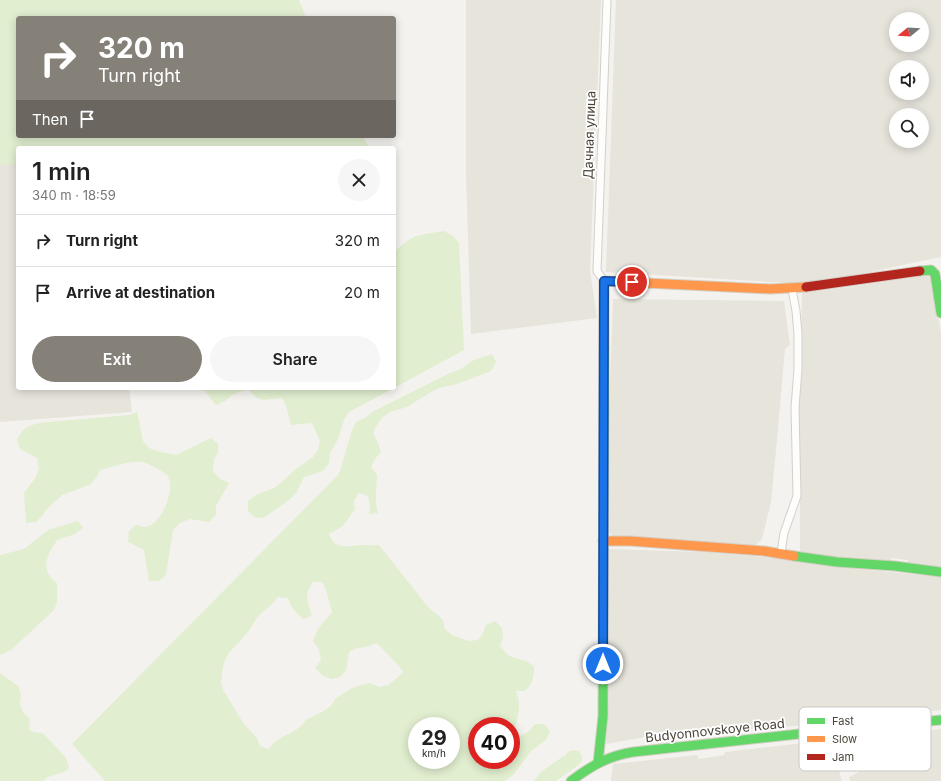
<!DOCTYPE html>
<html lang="en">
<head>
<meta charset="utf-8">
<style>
	body { margin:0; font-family:Inter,sans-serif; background:#f6f6f6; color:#222; height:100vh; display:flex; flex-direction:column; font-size:15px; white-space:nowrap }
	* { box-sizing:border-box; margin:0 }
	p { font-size:13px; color:#767676 }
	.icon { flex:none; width:22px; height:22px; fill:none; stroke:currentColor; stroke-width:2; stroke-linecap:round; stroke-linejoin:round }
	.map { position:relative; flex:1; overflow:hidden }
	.details { position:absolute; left:16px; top:146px; width:380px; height:244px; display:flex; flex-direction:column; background:#fff; border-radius:4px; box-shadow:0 2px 10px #0003 }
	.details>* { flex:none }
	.guide { position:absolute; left:16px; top:16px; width:380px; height:122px; border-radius:4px; box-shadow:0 2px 10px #0003; background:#868178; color:#fff; overflow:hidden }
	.needle { width:26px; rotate:252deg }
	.fabs { position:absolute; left:889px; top:12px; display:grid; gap:8px }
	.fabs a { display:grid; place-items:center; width:40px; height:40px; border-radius:50%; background:#fff; box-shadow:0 2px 10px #0003; font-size:20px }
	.speed { position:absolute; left:408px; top:717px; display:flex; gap:8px; font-size:20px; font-weight:700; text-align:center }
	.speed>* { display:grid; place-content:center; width:52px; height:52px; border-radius:50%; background:#fff; box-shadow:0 2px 10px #0003; line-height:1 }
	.speed small { font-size:10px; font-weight:400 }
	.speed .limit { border:6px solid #d22; background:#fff; color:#111 }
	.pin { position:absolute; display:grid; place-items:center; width:34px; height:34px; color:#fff; margin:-17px; border:2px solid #fff; border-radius:50%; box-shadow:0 1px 4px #0007 }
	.me { position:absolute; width:44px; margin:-22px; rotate:0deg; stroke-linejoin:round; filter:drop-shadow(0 0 3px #0008) }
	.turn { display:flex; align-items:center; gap:14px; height:84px; padding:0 16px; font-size:18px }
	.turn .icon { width:52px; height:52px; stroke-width:2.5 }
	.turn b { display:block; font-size:28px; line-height:34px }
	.then { display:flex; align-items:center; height:38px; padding:0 16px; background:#0003; gap:8px; font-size:15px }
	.round { display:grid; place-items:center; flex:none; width:42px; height:42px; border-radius:21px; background:#f6f6f6 }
	.headline { display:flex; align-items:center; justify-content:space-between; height:68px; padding:0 16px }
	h1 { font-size:24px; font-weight:600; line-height:30px }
	.button { display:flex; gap:8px; margin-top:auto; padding:8px 16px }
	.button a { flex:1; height:46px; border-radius:24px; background:#868178; color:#fff; font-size:16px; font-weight:600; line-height:46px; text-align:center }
	.button a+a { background:#f6f6f6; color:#222 }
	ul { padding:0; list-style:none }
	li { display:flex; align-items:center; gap:12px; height:52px; padding:0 16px; border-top:1px solid #e0e0e0 }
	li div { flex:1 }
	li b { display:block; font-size:15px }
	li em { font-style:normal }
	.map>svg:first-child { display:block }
	.residential { fill:#e7e4dc; fill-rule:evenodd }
	.green { fill:#e1eecf; fill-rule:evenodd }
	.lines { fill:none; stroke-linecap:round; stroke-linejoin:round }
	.street-casing { stroke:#d2d0cb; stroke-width:9 }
	.fast-casing { stroke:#d3cfc5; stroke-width:11 }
	.slow-casing { stroke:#d3cfc5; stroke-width:11 }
	.jam-casing { stroke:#d3cfc5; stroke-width:11 }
	.street { stroke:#fdfdfc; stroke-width:7 }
	.fast { stroke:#63d668; stroke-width:9 }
	.slow { stroke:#ff974d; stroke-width:9 }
	.jam { stroke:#b3261e; stroke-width:9 }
	.route-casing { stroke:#114b97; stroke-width:10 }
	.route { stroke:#1a73e8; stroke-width:7 }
	.labels { text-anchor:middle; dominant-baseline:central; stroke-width:3.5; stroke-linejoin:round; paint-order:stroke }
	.street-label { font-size:13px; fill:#4b4439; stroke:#fff }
	.key { fill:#fff; stroke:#c9c7c4; stroke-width:1 }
	.key-label { font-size:11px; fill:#4b4439 }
</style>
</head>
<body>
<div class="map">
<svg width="941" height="781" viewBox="0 0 941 781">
	<rect width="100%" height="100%" fill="#f4f2ee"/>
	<g class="residential">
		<path d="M466,0H601L590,271L597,318L471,334L466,175Z"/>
		<path d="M616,0H941V257L803,286L787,283L606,272ZM896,19H922V45H896ZM896,67H922V93H896ZM896,115H922V141H896Z"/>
		<path d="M0,113L18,148V388H129L132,412L0,422Z"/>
		<path d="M930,275L941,332V569L908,566V560L891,558V564L800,554V501L798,417L801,371L802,293L850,287Z"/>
		<path d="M613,299L784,301L790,345L785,349L776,451L771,502L762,539L755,546L614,537L608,531L609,407Z"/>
		<path d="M609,549L703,552L776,558L838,567L941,577V710L808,725L694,733L645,737L606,744L609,701Z"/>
		<path d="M941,729V781H850L849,777L869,767L858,744L857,738Z"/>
		<path d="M830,740L842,781H611L613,764L697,755L699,759L724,755L725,752Z"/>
	</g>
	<g class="green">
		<path d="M0,0H299L306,18H18V136H362L370,148H18V164L0,165Z"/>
		<path d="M444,231L453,236L459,243L464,350L394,388V251C402,247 401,245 407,241C416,234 433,233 444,231Z"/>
		<path d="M492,354L496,362L491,371L483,374L457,384L439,388L431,392L407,407L390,412L382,418L377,425L373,433L378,443L381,452L375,459L371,467L377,475L376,494V504L378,513L369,514L370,505L368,496L359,493L354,501L355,510L353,512L343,526L329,534C331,537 332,541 334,543C343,549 353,545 363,545C369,545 373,546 379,545L428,607L443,620L445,629L452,635L460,638L469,641L478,640L483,633L486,625L495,621L502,628L503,637L500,646L509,656L526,661L534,666C534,678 533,683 525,691H516L519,701V710L515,729L520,736L528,732L535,724H544L550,731L546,740L531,751L514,774L505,781H105L72,744L339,474L352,430L356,422L365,418L372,412L450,373L459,370L474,360ZM313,582H322L326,590L332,612C329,617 325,620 321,625C317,630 315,635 313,641L319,650L321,660L315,668L323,676L332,679L340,677L346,671L349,652L357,648L366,647L377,643L399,666L403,672L396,679L388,685L379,687L370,683L361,685L352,688L336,698L331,706L322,712L306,720L300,727L291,733L282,737L275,742L268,749L260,746L257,738L244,724L223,690L221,682L222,672L224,663L228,654L248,632L258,616L272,604L278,597L288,598C291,608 295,613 304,619L312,615C307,601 304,595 313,582ZM417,726H451V760H417ZM477,726H511V760H477Z"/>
		<path d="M201,388H394L349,412L344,420L338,439L330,453L329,463L323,471L304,477L296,493L289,500L265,517L256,518L248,511V501L256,495L274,488L282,482L297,468L313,457L318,450L320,441L312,423L291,425L286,406L282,398L263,400L255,397L248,389L234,394L225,401L216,405L204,390Z"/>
		<path d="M137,412L143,441L149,448L157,451L176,455L211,438L218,444V452L214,460L213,471L220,479L229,483L216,506V515L209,522L190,519L180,523L173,530L166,575L159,581H149L144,550L128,542L129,531L136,525C139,525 143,527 145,527C161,526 177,488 167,475C164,472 147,463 142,462C130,460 112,467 100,470L96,478L89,485L62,495L48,508L42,516L36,522L26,523L24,493L36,477L39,468L37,458L20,449L17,440C23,428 26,427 38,423L129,415Z"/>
		<path d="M78,521L83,528L75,534L57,540C51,550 41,564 50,576C51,578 54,581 57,583V602L54,610L11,650L0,655V555L24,549L48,530Z"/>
		<path d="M0,673L18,686L21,695L20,704L23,712L30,719L29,729L33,732L43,733L66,758L69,768L66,771L48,777L43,781H0Z"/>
		<path d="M573,750L579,751L582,756V761L577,766L556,781H534L542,771L567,754V752Z"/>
	</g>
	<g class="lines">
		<defs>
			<g id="street">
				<path d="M604,281L597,271L607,0"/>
				<path d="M781,553L784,533L797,496L795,408L798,369V334L796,311L792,289"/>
			</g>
			<g id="fast">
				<path d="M920,271L931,270L935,274L941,313"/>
				<path d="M794,556L837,562L895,566L941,572"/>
				<path d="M598,763L603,716L604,348"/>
				<path d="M571,781C591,766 608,756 633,752L826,731L941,720"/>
			</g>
			<g id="slow">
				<path d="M604,348V281L770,289L806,287"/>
				<path d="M603,541H630L764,551L794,556"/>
			</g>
			<path id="jam" d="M806,287L920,271"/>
		</defs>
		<use href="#street" class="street-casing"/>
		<use href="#fast" class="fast-casing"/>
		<use href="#slow" class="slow-casing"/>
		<use href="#jam" class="jam-casing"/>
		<use href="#street" class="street"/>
		<use href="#fast" class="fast"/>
		<use href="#slow" class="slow"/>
		<use href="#jam" class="jam"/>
	</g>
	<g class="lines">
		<defs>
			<path id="route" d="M603,664L604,281L632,282"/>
		</defs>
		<use href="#route" class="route-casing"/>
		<use href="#route" class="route"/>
	</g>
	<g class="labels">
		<g class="street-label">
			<text transform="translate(589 135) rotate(-88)">Дачная улица</text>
			<text transform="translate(715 730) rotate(-6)">Budyonnovskoye Road</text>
		</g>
	</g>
	<rect x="799" y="707" width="132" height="64" rx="6" class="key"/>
	<rect x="807" y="718" width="18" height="6" fill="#63d668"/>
	<rect x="807" y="736" width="18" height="6" fill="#ff974d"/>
	<rect x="807" y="754" width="18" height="6" fill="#b3261e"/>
	<g class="key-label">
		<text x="832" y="725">Fast</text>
		<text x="832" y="743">Slow</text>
		<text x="832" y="761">Jam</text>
	</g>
</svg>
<div class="fabs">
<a><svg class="needle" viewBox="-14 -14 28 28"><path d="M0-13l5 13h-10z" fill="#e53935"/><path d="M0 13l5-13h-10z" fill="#767676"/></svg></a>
<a><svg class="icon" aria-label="sound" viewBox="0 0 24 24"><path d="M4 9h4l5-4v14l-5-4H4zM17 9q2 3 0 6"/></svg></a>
<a><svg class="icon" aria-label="search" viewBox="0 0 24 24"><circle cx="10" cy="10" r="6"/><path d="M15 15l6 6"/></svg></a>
</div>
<div class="speed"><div>29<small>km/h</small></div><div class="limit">40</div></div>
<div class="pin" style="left:632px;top:282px;background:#d93025"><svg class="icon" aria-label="arrive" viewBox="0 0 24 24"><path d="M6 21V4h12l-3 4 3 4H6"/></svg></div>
<svg class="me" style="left:603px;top:664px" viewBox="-20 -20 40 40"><circle r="17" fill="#1a73e8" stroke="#fff" stroke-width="3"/><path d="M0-11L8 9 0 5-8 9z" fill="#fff"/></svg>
<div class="guide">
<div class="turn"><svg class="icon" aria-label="right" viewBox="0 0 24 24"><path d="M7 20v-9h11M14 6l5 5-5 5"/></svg><div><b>320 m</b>Turn right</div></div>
<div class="then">Then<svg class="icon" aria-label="arrive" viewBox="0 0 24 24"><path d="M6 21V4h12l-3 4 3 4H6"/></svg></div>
</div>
<section class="details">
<div class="headline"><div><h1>1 min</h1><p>340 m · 18:59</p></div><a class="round"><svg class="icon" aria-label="close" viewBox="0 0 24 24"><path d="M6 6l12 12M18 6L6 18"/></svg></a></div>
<ul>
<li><svg class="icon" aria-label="right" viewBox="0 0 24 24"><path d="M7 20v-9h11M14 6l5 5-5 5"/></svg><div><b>Turn right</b></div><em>320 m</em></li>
<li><svg class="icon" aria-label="arrive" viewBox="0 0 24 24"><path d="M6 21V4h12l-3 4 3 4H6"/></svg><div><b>Arrive at destination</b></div><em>20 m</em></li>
</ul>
<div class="button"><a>Exit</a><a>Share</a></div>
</section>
</div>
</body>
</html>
